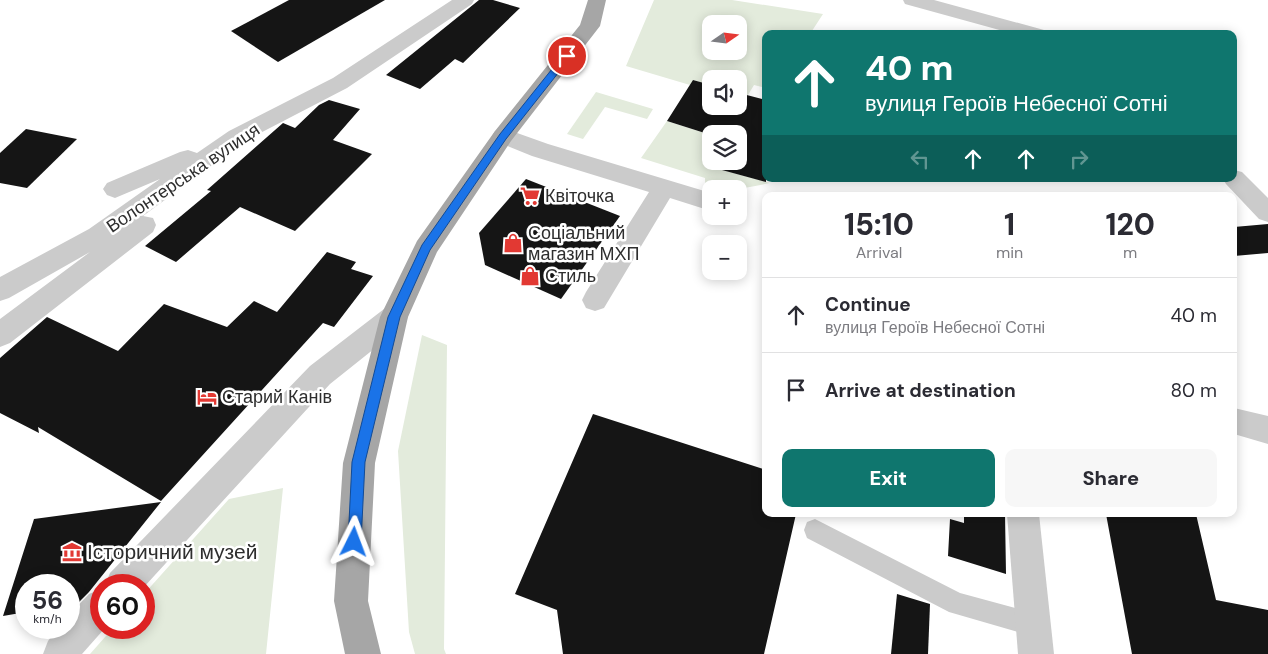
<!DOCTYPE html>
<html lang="en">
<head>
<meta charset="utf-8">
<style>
	body { margin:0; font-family:"DM Sans",sans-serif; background:#f7f7f7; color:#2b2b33; height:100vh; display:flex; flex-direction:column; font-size:19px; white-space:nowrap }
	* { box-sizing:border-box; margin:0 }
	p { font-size:16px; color:#7c7c81 }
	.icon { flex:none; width:28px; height:28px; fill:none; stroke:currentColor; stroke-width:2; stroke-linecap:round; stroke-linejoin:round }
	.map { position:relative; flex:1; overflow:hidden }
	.drawer { position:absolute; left:762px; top:192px; width:475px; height:325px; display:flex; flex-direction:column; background:#fff; border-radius:10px; box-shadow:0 2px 12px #0003 }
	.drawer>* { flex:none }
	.banner { position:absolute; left:762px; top:30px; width:475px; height:152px; border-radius:10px; box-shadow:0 2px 12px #0003; background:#0f766e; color:#fff; overflow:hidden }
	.needle { width:32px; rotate:76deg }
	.fabs { position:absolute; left:702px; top:15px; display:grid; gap:10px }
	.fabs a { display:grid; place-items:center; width:45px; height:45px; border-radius:10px; background:#fff; box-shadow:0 2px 12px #0003; font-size:25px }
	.speed { position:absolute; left:15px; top:574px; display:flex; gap:10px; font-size:25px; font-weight:700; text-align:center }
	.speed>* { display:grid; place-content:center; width:65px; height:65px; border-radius:50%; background:#fff; box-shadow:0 2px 12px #0003; line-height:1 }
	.speed small { font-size:12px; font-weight:400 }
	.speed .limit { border:8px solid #d22; background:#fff; color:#111 }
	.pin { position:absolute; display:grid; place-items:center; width:42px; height:42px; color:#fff; margin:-21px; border:2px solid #fff; border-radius:50%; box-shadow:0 1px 5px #0007 }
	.me { position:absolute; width:55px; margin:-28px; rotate:3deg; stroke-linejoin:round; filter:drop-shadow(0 0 4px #0008) }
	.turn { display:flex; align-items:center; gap:18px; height:105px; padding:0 20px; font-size:22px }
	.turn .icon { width:65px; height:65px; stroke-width:2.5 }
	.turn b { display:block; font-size:35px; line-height:42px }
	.lanes { display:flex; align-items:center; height:48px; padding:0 20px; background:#0003; justify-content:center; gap:25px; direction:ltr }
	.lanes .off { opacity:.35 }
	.eta { display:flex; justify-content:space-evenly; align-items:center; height:85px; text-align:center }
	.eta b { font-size:30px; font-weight:800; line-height:35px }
	.cta { display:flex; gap:10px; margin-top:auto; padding:10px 20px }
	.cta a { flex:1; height:58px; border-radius:10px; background:#0f766e; color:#fff; font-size:20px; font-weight:800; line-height:58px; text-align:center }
	.cta a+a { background:#f7f7f7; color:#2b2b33 }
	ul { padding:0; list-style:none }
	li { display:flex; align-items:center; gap:15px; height:75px; padding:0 20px; border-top:1px solid #e1e1e2 }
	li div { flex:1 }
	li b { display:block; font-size:19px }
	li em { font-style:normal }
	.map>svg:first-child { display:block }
	.green { fill:#e3ebdc; fill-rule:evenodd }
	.building { fill:#151515 }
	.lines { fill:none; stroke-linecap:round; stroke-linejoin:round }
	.service { fill:#cbcbcb; fill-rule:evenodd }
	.minor { fill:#cbcbcb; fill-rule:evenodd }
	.primary { fill:#a6a6a6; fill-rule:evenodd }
	.route { fill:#1a73e8; stroke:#114b97 }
	.labels { text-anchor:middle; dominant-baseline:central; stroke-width:5; stroke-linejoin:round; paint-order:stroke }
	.street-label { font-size:18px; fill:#2e2e2e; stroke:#fff }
	.poi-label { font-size:18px; fill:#2e2e2e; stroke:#fff; text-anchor:start }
	.near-poi-label { font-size:21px; fill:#2e2e2e; stroke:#fff; text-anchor:start }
</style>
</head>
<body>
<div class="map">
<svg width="1268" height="654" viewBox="0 0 1268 654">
	<rect width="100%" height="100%" fill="#fff"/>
	<g class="green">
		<path d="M654,0H732L823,14L810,34H766V88L754,85L748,95L739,93V79H711V85L693,80L690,85L626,66ZM711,24H739V51H711Z"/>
		<path d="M596,92L653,109L647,119L605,107L583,139L567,134Z"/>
		<path d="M667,121L711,135V161H714L711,167L770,183C747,188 728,192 705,185V178L641,158Z"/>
		<path d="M422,335L447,345L444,649L446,654H415L409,632L398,451Z"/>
		<path d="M283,488L266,654H90L113,628H144V594L229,499Z"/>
	</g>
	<g class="building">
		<path d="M289,0H385L278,62L231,31Z"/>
		<path d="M479,0H493L520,8L463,63L455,59L420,89L386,75Z"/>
		<path d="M693,80L711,85V106H739V93L766,100V182L711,167L714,161H739V134L711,135L667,121Z"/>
		<path d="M329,100L360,109L333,140L372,154L295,231L240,207L176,262L145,246L211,191L207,190L283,123L295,128L319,105Z"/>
		<path d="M26,129L77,139L27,188L0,183V153Z"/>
		<path d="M526,179L620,216L561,299L485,265L479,233Z"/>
		<path d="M1268,224V253L1234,256V227Z"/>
		<path d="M327,252L356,262L351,269L373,276L334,327L323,323L161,501L38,427L39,433L0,413V358L47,317L118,351L164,304L227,327L254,301L277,312Z"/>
		<path d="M593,414L766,470V514H796L764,654H563L557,610L515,594Z"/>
		<path d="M161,502L89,592L79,602L69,604V585H26V612L3,616L34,519Z"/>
		<path d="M964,514H1005L1006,574L948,556L950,519L964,523Z"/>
		<path d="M1106,514H1196L1216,600L1268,610V654H1132Z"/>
		<path d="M897,594L930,604L928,654H891Z"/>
	</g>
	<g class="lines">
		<path class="service" d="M815,519L960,593L1041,615L1044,624L1041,633L1032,636L949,612L807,538L804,530L807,522Z"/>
		<g class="minor">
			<path d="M452,0H474L472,4L347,88L245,141L143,216L153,218L156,225L153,232L10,343L0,347V319L90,252L9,298L0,301V277L89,229L160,179L115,198L107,195L103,189L107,183L180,152L188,150L197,153L229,131L333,78Z"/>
			<path d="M903,0H934L1044,30L1047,34H1014L905,4Z"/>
			<path d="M503,128L548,144L711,193V211L670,198L604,308L595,311L586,308L582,300L586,292L649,192L532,156L495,141L492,136L495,131Z"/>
			<path d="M1234,170L1242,172L1268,198V222L1259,219L1226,184L1223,179H1234Z"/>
			<path d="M394,306L404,309L408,317L404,325L330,384L144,587V585H105L110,573L310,366L384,309Z"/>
			<path d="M1234,408L1268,416V444L1234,434Z"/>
			<path d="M1007,514H1039L1054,654H1018Z"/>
			<path d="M101,589V628H105L82,654H43L48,641L58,628H69V615L89,594Z"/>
		</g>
		<path class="primary" d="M588,0H606L600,26L511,141L437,252L408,317L375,463L368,601L381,654H345L334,601L343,463L380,317L417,241L495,131L580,25Z"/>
	</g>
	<path class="route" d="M567,53L570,54V58L506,139L430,250L400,317L365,462L361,542L359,546L354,548L350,546L348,542L352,462L388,317L422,245L500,134L564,54Z"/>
	<defs>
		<symbol id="supermarket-bare" viewBox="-9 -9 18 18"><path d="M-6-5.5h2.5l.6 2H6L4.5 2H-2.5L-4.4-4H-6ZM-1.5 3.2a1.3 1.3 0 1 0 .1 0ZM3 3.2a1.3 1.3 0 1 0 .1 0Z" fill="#e23933" stroke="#fff" stroke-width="2.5" paint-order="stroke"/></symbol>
		<symbol id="shop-bare" viewBox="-9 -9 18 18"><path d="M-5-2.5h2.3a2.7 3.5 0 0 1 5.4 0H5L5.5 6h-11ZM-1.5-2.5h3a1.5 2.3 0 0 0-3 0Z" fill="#e23933" stroke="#fff" stroke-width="2.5" paint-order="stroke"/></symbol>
		<symbol id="hotel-bare" viewBox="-9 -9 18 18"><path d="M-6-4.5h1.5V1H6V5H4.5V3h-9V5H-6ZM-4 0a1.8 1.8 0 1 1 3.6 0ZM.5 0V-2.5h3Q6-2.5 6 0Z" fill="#e23933" stroke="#fff" stroke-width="2.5" paint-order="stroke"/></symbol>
		<symbol id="museum-bare" viewBox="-9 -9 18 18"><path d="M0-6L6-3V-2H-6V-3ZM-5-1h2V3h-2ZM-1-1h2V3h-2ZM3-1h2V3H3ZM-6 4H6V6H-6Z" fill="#e23933" stroke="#fff" stroke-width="2.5" paint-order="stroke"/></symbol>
	</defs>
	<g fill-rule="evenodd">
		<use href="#supermarket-bare" x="516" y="182" width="28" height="28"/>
		<use href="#shop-bare" x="499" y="229" width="28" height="28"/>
		<use href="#shop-bare" x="516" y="262" width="28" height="28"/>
		<use href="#hotel-bare" x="193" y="383" width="28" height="28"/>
		<use href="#museum-bare" x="58" y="538" width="28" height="28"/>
	</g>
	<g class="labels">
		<g class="street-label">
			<text transform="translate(183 178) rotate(-34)">Волонтерська вулиця</text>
		</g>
		<g class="poi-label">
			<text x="545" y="196">Квіточка</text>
			<text x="528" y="233">Соціальний<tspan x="528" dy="21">магазин МХП</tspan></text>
			<text x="545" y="276">Стиль</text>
			<text x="222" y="397">Старий Канів</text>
		</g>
		<g class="near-poi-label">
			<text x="87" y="552">Історичний музей</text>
		</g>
	</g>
</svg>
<div class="fabs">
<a><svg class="needle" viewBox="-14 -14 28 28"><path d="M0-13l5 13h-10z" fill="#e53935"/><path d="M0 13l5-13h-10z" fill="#7c7c81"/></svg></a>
<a><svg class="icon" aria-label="sound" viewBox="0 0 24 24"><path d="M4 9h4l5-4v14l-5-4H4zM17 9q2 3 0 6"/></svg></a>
<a><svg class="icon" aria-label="layers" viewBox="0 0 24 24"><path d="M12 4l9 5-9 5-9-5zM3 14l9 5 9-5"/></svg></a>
<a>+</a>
<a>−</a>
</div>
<div class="speed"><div>56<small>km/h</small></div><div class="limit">60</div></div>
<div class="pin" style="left:567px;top:56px;background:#d93025"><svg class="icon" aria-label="arrive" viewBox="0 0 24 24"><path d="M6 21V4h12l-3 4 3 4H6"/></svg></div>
<svg class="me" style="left:354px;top:542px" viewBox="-20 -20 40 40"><path d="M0-17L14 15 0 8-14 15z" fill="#1a73e8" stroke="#fff" stroke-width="4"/></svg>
<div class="banner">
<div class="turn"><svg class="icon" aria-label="ahead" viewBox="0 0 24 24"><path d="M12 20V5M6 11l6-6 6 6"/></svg><div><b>40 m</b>вулиця Героїв Небесної Сотні</div></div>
<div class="lanes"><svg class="icon off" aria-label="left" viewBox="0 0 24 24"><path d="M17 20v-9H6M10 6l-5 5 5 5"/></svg><svg class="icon" aria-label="ahead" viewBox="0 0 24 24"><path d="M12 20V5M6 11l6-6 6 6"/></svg><svg class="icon" aria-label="ahead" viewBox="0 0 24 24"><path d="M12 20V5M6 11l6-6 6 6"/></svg><svg class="icon off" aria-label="right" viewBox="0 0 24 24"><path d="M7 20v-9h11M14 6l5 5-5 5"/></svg></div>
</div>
<section class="drawer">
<div class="eta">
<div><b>15:10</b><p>Arrival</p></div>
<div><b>1</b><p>min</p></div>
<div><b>120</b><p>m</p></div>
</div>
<ul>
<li><svg class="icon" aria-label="ahead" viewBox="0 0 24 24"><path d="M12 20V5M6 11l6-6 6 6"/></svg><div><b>Continue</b><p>вулиця Героїв Небесної Сотні</p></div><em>40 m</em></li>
<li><svg class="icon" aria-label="arrive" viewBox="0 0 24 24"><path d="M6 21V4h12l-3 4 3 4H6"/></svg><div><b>Arrive at destination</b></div><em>80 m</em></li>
</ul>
<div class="cta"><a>Exit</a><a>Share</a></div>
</section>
</div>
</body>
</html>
